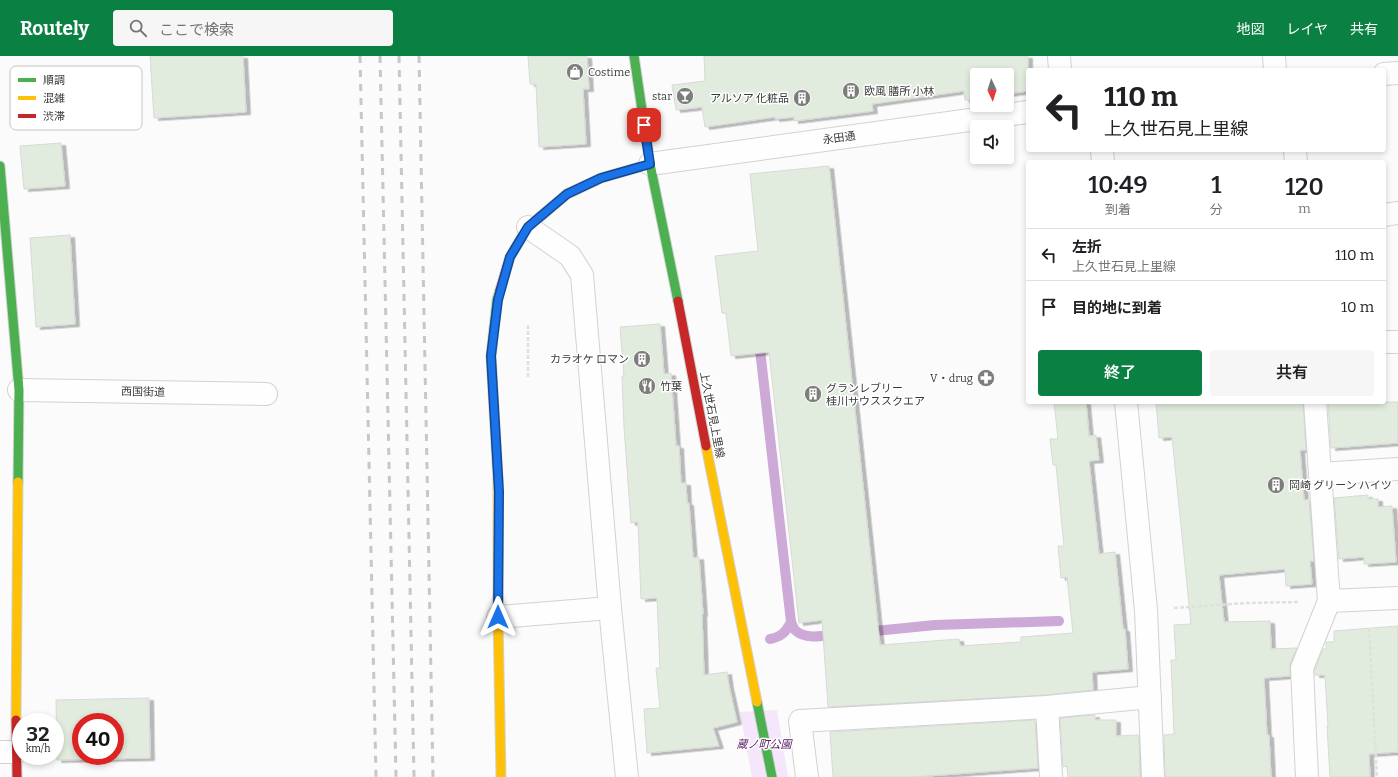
<!DOCTYPE html>
<html lang="ja">
<head>
<meta charset="utf-8">
<style>
	body { margin:0; font-family:Bitter,"Noto Sans JP",serif; background:#f6f6f6; color:#202124; height:100vh; display:flex; flex-direction:column; font-size:15px; white-space:nowrap }
	* { box-sizing:border-box; margin:0 }
	p { font-size:13px; color:#757577 }
	.icon { flex:none; width:22px; height:22px; fill:none; stroke:currentColor; stroke-width:2; stroke-linecap:round; stroke-linejoin:round }
	.map { position:relative; flex:1; overflow:hidden }
	.drawer { position:absolute; left:1026px; top:104px; width:360px; height:244px; display:flex; flex-direction:column; background:#fff; border-radius:4px; box-shadow:0 2px 6px #0003 }
	.drawer>* { flex:none }
	.guide { position:absolute; left:1026px; top:12px; width:360px; height:84px; border-radius:4px; box-shadow:0 2px 6px #0003; background:#fff; color:#202124; overflow:hidden }
	.needle { width:26px; rotate:176deg }
	.fabs { position:absolute; left:970px; top:12px; display:grid; gap:8px }
	.fabs a { display:grid; place-items:center; width:44px; height:44px; border-radius:4px; background:#fff; box-shadow:0 2px 6px #0003; font-size:20px }
	.speed { position:absolute; left:12px; top:657px; display:flex; gap:8px; font-size:20px; font-weight:700; text-align:center }
	.speed>* { display:grid; place-content:center; width:52px; height:52px; border-radius:50%; background:#fff; box-shadow:0 2px 6px #0003; line-height:1 }
	.speed small { font-size:10px; font-weight:400 }
	.speed .limit { border:6px solid #d22; background:#fff; color:#111 }
	.pin { position:absolute; display:grid; place-items:center; width:34px; height:34px; color:#fff; margin:-17px; border-radius:8px; box-shadow:0 2px 6px #0006 }
	.me { position:absolute; width:44px; margin:-22px; rotate:0deg; stroke-linejoin:round; filter:drop-shadow(0 0 3px #0008) }
	.turn { display:flex; align-items:center; gap:14px; height:84px; padding:0 12px; font-size:18px }
	.turn .icon { width:52px; height:52px; stroke-width:2.5 }
	.turn b { display:block; font-size:28px; line-height:34px }
	.eta { display:flex; justify-content:space-evenly; align-items:center; height:68px; text-align:center }
	.eta b { font-size:24px; font-weight:600; line-height:28px }
	.primary-button { display:flex; gap:8px; margin-top:auto; padding:8px 12px }
	.primary-button a { flex:1; height:46px; border-radius:4px; background:#0b8043; color:#fff; font-size:16px; font-weight:600; line-height:46px; text-align:center }
	.primary-button a+a { background:#f6f6f6; color:#202124 }
	ul { padding:0; list-style:none }
	li { display:flex; align-items:center; gap:12px; height:52px; padding:0 12px; border-top:1px solid #e0e0e0 }
	li div { flex:1 }
	li b { display:block; font-size:15px }
	li em { font-style:normal }
	header { display:flex; align-items:center; gap:24px; box-sizing:border-box; height:56px; padding:0 20px; background:#0b8043; color:#fff }
	header strong { font-size:19px }
	nav { display:flex; gap:22px; margin-inline-start:auto; font-size:14px }
	.search { width:280px; height:36px; background:#f6f6f6; display:flex; align-items:center; gap:10px; box-sizing:border-box; padding:0 14px; border-radius:4px; color:#757577; font-size:15px }
	.map>svg:first-child { display:block }
	.green { fill:#f6e6fc }
	.lines { fill:none; stroke-linecap:round; stroke-linejoin:round }
	.stream { stroke:#cca9d6; stroke-width:10 }
	.building { fill:#e1ecde; stroke:#d8d9d8; fill-rule:evenodd; filter:url(#shadow) }
	.street-casing { stroke:#d1d2d1; stroke-width:24 }
	.fast-casing { stroke:#d1d2d1; stroke-width:11 }
	.slow-casing { stroke:#d1d2d1; stroke-width:11 }
	.jam-casing { stroke:#d1d2d1; stroke-width:11 }
	.path { stroke:#e0e0df; stroke-width:2.5; stroke-dasharray:4 2; stroke-linecap:butt }
	.street { stroke:#fefefe; stroke-width:22 }
	.fast { stroke:#4caf50; stroke-width:9 }
	.slow { stroke:#ffc107; stroke-width:9 }
	.jam { stroke:#c62828; stroke-width:9 }
	.rail { stroke:#c7c7c6; stroke-width:3; stroke-dasharray:7 7; stroke-linecap:butt }
	.route-casing { stroke:#114b97; stroke-width:10 }
	.route { stroke:#1a73e8; stroke-width:7 }
	.labels { text-anchor:middle; dominant-baseline:central; stroke-width:3; stroke-linejoin:round; paint-order:stroke }
	.poi-label { font-size:11px; fill:#393a38; stroke:#fff; text-anchor:start }
	.street-label { font-size:11px; fill:#393a38; stroke:#fff }
	.park-label { font-size:11px; font-style:italic; fill:#571968; stroke:#fff }
	.key { fill:#fff; stroke:#c4c4c3; stroke-width:1 }
	.key-label { font-size:11px; fill:#393a38 }
</style>
</head>
<body>
<header>
<strong>Routely</strong>
<div class="search"><svg class="icon" aria-label="search" viewBox="0 0 24 24"><circle cx="10" cy="10" r="6"/><path d="M15 15l6 6"/></svg>ここで検索</div>
<nav><a>地図</a><a>レイヤ</a><a>共有</a></nav>
</header>
<div class="map">
<svg width="1398" height="721" viewBox="0 0 1398 721">
	<defs>
		<filter id="shadow"><feDropShadow dx="4.5" dy="2.5" stdDeviation="0" flood-color="#0004"/></filter>
	</defs>
	<rect width="100%" height="100%" fill="#fafbfa"/>
	<path class="green" d="M777,654L788,721H752L740,656Z"/>
	<g class="lines">
		<g class="stream">
			<path d="M759,285L791,566C792,568 793,572 795,574C805,584 823,580 835,578"/>
			<path d="M865,576L935,569L1059,565"/>
			<path d="M770,583C781,581 786,576 791,566"/>
		</g>
	</g>
	<g class="building">
		<path d="M150,0H243L246,56L154,62Z"/>
		<path d="M528,0H587L589,33H583L586,88L539,91L536,28H530Z"/>
		<path d="M704,0H1028V35L1007,38V19H977V43L965,44L964,35L872,48L873,55L794,65V61L775,63V61L705,71L702,51L676,54L672,29L705,25Z"/>
		<path d="M61,87L65,130L24,133L20,90Z"/>
		<path d="M829,110L880,589L959,583L960,590L1021,586V581L1073,577L1067,521L1061,522L1058,490H1064L1056,409H1053L1050,383H1058L1054,346H1086L1089,380L1096,379L1099,404L1089,405L1099,498L1115,496L1123,573H1125L1128,613L1092,616L1093,634L1046,639L828,651L822,564L799,567L769,296L731,300L726,257H722L715,200L758,195L750,118Z"/>
		<path d="M70,179L75,268L36,271L30,182Z"/>
		<path d="M660,268L664,318L671,317L676,390H679L681,427H686L687,447H689L693,502L699,501L703,558H702L704,619L727,616L729,630L737,666L713,672L719,690L647,697L644,653L660,652L656,612H660L657,542L641,543L638,466L631,467L624,371L622,320H624L620,271Z"/>
		<path d="M1156,346H1303L1306,394H1300L1304,444H1309L1314,505H1310L1312,528L1286,530L1285,513L1219,519L1224,566L1270,565L1271,593L1297,592L1290,608V620L1264,622L1267,679H1269L1271,721H1165L1164,679L1174,678L1171,604H1176L1174,569L1191,568L1172,381L1159,382Z"/>
		<path d="M1328,346H1398V387L1331,392Z"/>
		<path d="M1368,439V443H1378V451L1392,450L1396,506L1364,508V501L1339,503L1334,442Z"/>
		<path d="M1398,570V696L1369,698L1370,721H1330L1327,670H1328L1325,619H1315V614L1323,593H1326V586H1334V575Z"/>
		<path d="M149,642L150,702L57,704L56,644ZM81,666H115V700H81Z"/>
		<path d="M1095,659V664H1116V680L1139,679L1140,721H1068L1067,710L1063,711L1060,662Z"/>
		<path d="M1035,664L1038,712L913,721H833L830,676Z"/>
	</g>
	<g class="lines">
		<defs>
			<g id="street">
				<path d="M1059,0L1060,14"/>
				<path d="M1274,0L1275,14"/>
				<path d="M1384,18L1398,17"/>
				<path d="M1102,94L1103,106"/>
				<path d="M1295,94L1296,106"/>
				<path d="M650,108L1028,56"/>
				<path d="M1384,159L1398,157"/>
				<path d="M528,171L570,200L582,219L610,552L627,721"/>
				<path d="M1384,286H1398"/>
				<path d="M19,334L266,338"/>
				<path d="M1126,346L1146,554L1153,721"/>
				<path d="M1320,418L1398,413"/>
				<path d="M1329,545L1398,542"/>
				<path d="M498,561L610,552"/>
				<path d="M1047,651L1051,721"/>
				<path d="M0,696H16"/>
				<path d="M807,721L800,665L1047,651L1150,641"/>
				<path d="M1307,721L1302,612L1329,545L1315,346"/>
			</g>
			<g id="fast">
				<path d="M634,0L650,108L678,245"/>
				<path d="M0,110L19,334L18,426"/>
				<path d="M498,423L491,300L497,244L500,234"/>
				<path d="M757,646L772,721"/>
			</g>
			<g id="slow">
				<path d="M706,390L757,646"/>
				<path d="M498,423V561L501,721"/>
				<path d="M16,664L18,426"/>
			</g>
			<g id="jam">
				<path d="M500,234L510,201L528,171L567,138L601,122L650,108"/>
				<path d="M678,245L706,390"/>
				<path d="M16,664L17,721"/>
			</g>
		</defs>
		<use href="#street" class="street-casing"/>
		<use href="#fast" class="fast-casing"/>
		<use href="#slow" class="slow-casing"/>
		<use href="#jam" class="jam-casing"/>
		<g class="path">
			<path d="M528,321V268"/>
			<path d="M1174,552L1246,547L1299,546"/>
			<path d="M1369,572L1377,721"/>
		</g>
		<use href="#street" class="street"/>
		<use href="#fast" class="fast"/>
		<use href="#slow" class="slow"/>
		<use href="#jam" class="jam"/>
		<g class="rail">
			<path d="M360,0L376,721"/>
			<path d="M380,0L396,721"/>
			<path d="M399,0L414,721"/>
			<path d="M419,0L433,721"/>
		</g>
	</g>
	<g class="lines">
		<defs>
			<path id="route" d="M498,561L499,436L491,300L498,244L510,201L528,171L567,138L601,122L650,108L644,69"/>
		</defs>
		<use href="#route" class="route-casing"/>
		<use href="#route" class="route"/>
	</g>
	<defs>
		<symbol id="shop-disc" viewBox="-11 -11 22 22"><circle r="9.5" fill="#7d7e7c" stroke="#fff"/><path d="M-5-2.5h2.3a2.7 3.5 0 0 1 5.4 0H5L5.5 6h-11ZM-1.5-2.5h3a1.5 2.3 0 0 0-3 0Z" fill="#fff"/></symbol>
		<symbol id="building-disc" viewBox="-11 -11 22 22"><circle r="9.5" fill="#7d7e7c" stroke="#fff"/><path d="M-4-6H4V6H1V3H-1V6H-4ZM-2.5-4.3h1.7v1.8h-1.7ZM.8-4.3h1.7v1.8H.8ZM-2.5-1h1.7V.8h-1.7ZM.8-1h1.7V.8H.8Z" fill="#fff"/></symbol>
		<symbol id="bar-disc" viewBox="-11 -11 22 22"><circle r="9.5" fill="#7d7e7c" stroke="#fff"/><path d="M-6-5H6L.8 .8V4.5H3.5V6h-7V4.5H-.8V.8Z" fill="#fff"/></symbol>
		<symbol id="pharmacy-disc" viewBox="-11 -11 22 22"><circle r="9.5" fill="#7d7e7c" stroke="#fff"/><path d="M-2-6h4v4h4v4h-4v4h-4v-4h-4v-4h4Z" fill="#fff"/></symbol>
		<symbol id="restaurant-disc" viewBox="-11 -11 22 22"><circle r="9.5" fill="#7d7e7c" stroke="#fff"/><path d="M-5-6h1v4h1v-4h1v4h1v-4h1v5L-1.5 .5V6h-2V.5L-5-1ZM5-6V6H3V1.5H1.5Q1.5-4 5-6Z" fill="#fff"/></symbol>
	</defs>
	<g fill-rule="evenodd">
		<use href="#shop-disc" x="565" y="6" width="20" height="20"/>
		<use href="#building-disc" x="841" y="25" width="20" height="20"/>
		<use href="#bar-disc" x="675" y="30" width="20" height="20"/>
		<use href="#building-disc" x="792" y="32" width="20" height="20"/>
		<use href="#building-disc" x="632" y="293" width="20" height="20"/>
		<use href="#pharmacy-disc" x="976" y="312" width="20" height="20"/>
		<use href="#restaurant-disc" x="637" y="320" width="20" height="20"/>
		<use href="#building-disc" x="803" y="328" width="20" height="20"/>
		<use href="#building-disc" x="1266" y="419" width="20" height="20"/>
	</g>
	<g class="labels">
		<g class="poi-label">
			<text x="588" y="16">Costime</text>
			<text x="864" y="35">欧風 膳所 小林</text>
			<text x="672" y="40" text-anchor="end">star</text>
			<text x="789" y="42" text-anchor="end">アルソア 化粧品</text>
			<text x="629" y="303" text-anchor="end">カラオケ ロマン</text>
			<text x="973" y="322" text-anchor="end">V・drug</text>
			<text x="660" y="330">竹葉</text>
			<text x="826" y="332">グランレブリー<tspan x="826" dy="13">桂川サウススクエア</tspan></text>
			<text x="1289" y="429">岡崎 グリーン ハイツ</text>
		</g>
		<g class="street-label">
			<text transform="translate(839 82) rotate(-8)">永田通</text>
			<text transform="translate(143 336) rotate(1)">西国街道</text>
			<text transform="translate(712 359) rotate(79)">上久世石見上里線</text>
		</g>
		<g class="park-label">
			<text x="764" y="688">蔵ノ町公園</text>
		</g>
	</g>
	<rect x="10" y="10" width="132" height="64" rx="6" class="key"/>
	<rect x="18" y="22" width="18" height="4" fill="#4caf50"/>
	<rect x="18" y="40" width="18" height="4" fill="#ffc107"/>
	<rect x="18" y="58" width="18" height="4" fill="#c62828"/>
	<g class="key-label">
		<text x="43" y="28">順調</text>
		<text x="43" y="46">混雑</text>
		<text x="43" y="64">渋滞</text>
	</g>
</svg>
<div class="fabs">
<a><svg class="needle" viewBox="-14 -14 28 28"><path d="M0-13l5 13h-10z" fill="#e53935"/><path d="M0 13l5-13h-10z" fill="#757577"/></svg></a>
<a><svg class="icon" aria-label="sound" viewBox="0 0 24 24"><path d="M4 9h4l5-4v14l-5-4H4zM17 9q2 3 0 6"/></svg></a>
</div>
<div class="speed"><div>32<small>km/h</small></div><div class="limit">40</div></div>
<div class="pin" style="left:644px;top:69px;background:#d93025"><svg class="icon" aria-label="arrive" viewBox="0 0 24 24"><path d="M6 21V4h12l-3 4 3 4H6"/></svg></div>
<svg class="me" style="left:498px;top:561px" viewBox="-20 -20 40 40"><path d="M0-17L14 15 0 8-14 15z" fill="#1a73e8" stroke="#fff" stroke-width="4"/></svg>
<div class="guide">
<div class="turn"><svg class="icon" aria-label="left" viewBox="0 0 24 24"><path d="M17 20v-9H6M10 6l-5 5 5 5"/></svg><div><b>110 m</b>上久世石見上里線</div></div>
</div>
<section class="drawer">
<div class="eta">
<div><b>10:49</b><p>到着</p></div>
<div><b>1</b><p>分</p></div>
<div><b>120</b><p>m</p></div>
</div>
<ul>
<li><svg class="icon" aria-label="left" viewBox="0 0 24 24"><path d="M17 20v-9H6M10 6l-5 5 5 5"/></svg><div><b>左折</b><p>上久世石見上里線</p></div><em>110 m</em></li>
<li><svg class="icon" aria-label="arrive" viewBox="0 0 24 24"><path d="M6 21V4h12l-3 4 3 4H6"/></svg><div><b>目的地に到着</b></div><em>10 m</em></li>
</ul>
<div class="primary-button"><a>終了</a><a>共有</a></div>
</section>
</div>
</body>
</html>
